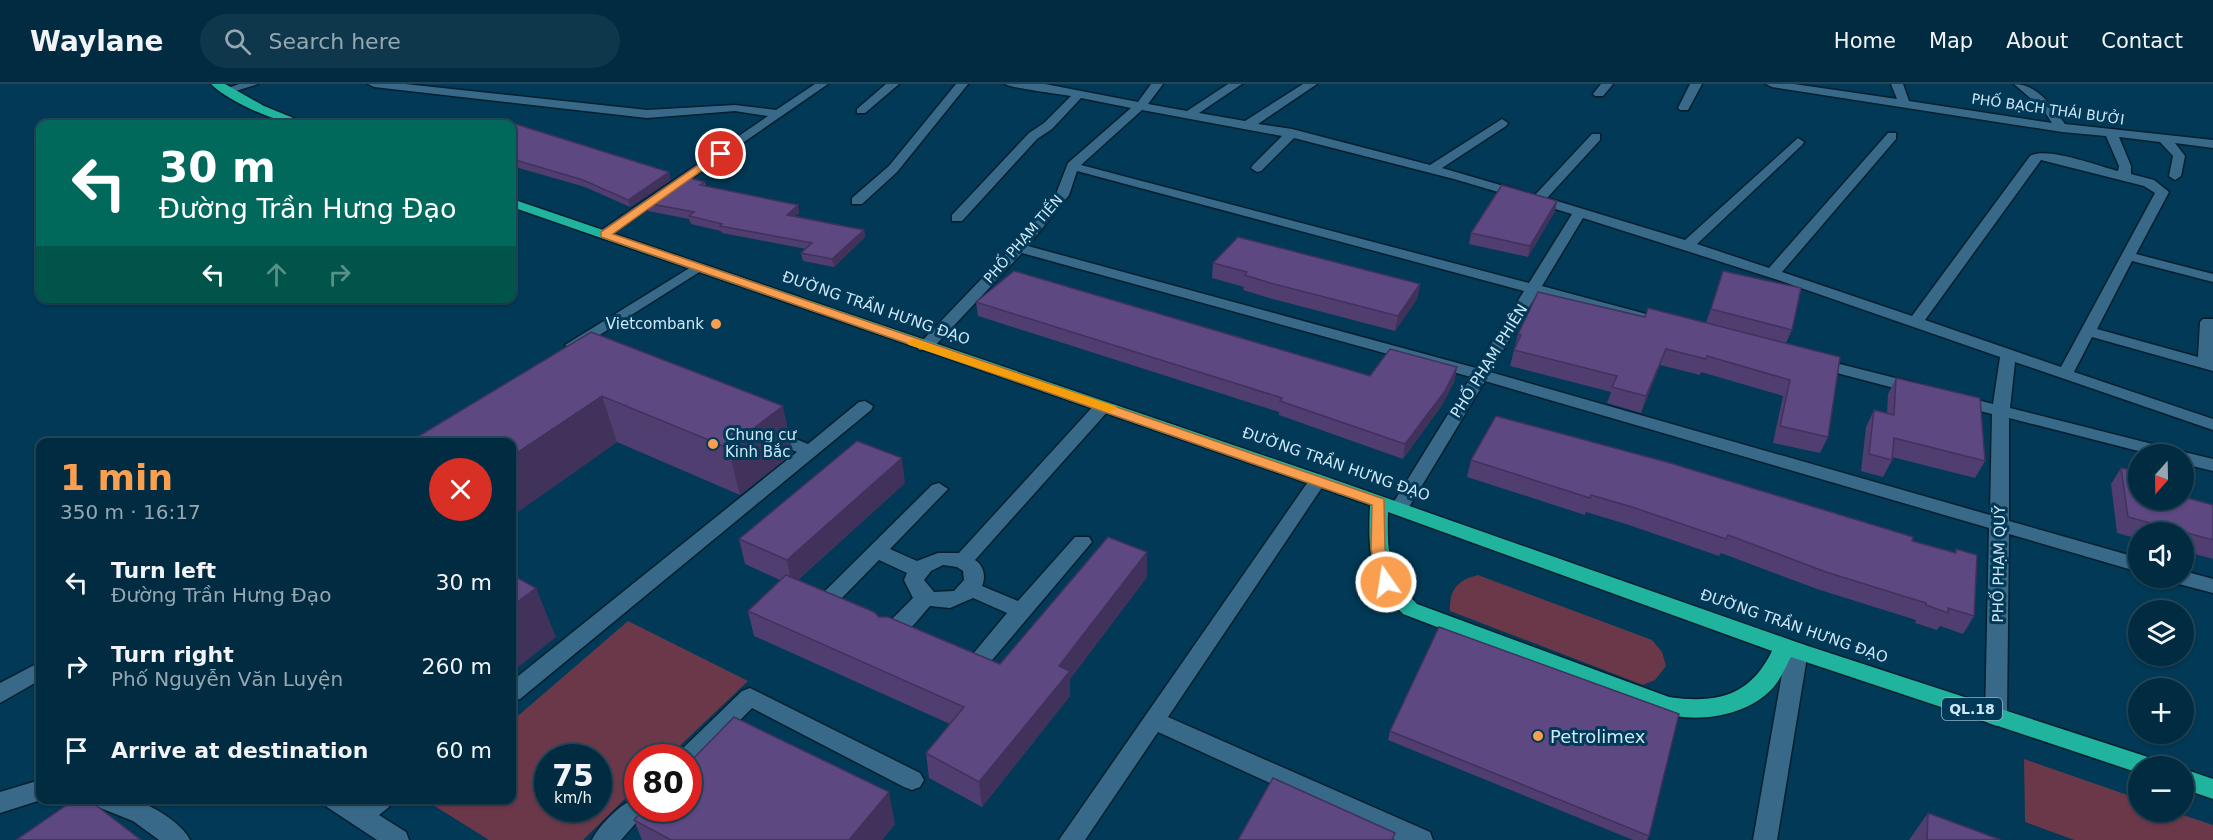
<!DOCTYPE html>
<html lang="en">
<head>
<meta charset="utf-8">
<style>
	body { margin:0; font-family:"DejaVu Sans",sans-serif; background:#0f374b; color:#f1f3f6; height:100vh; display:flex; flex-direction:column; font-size:22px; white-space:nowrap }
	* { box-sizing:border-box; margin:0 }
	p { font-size:20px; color:#96a7b1 }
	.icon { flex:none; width:33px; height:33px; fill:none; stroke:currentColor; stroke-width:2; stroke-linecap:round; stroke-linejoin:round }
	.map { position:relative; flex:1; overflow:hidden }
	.drawer { position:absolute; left:36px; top:354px; width:480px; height:366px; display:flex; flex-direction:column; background:#012b40; border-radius:12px; box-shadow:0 2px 4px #0004,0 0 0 2px #234759 }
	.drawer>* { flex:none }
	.guide { position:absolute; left:36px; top:36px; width:480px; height:183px; border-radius:12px; box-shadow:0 2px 4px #0004,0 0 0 2px #234759; background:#00695c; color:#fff; overflow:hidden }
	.needle { width:39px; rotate:200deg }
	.buttons { position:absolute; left:2128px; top:360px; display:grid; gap:12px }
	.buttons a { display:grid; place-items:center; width:66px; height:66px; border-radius:50%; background:#012b40; box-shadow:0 2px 4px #0004,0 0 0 2px #234759; font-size:30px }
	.speed { position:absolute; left:534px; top:660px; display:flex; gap:12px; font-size:30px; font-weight:700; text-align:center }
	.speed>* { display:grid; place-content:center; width:78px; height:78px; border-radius:50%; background:#012b40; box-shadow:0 2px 4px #0004,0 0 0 2px #234759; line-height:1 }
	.speed small { font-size:15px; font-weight:400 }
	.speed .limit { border:9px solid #d22; background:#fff; color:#111 }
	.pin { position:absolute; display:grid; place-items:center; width:51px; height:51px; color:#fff; margin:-26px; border:3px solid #fff; border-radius:50%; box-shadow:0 2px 6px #0007 }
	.me { position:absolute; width:66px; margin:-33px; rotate:347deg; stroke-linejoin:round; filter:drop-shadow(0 0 4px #0008) }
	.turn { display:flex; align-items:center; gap:21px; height:126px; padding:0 24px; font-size:27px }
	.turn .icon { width:78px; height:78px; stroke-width:2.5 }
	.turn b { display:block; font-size:42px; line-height:51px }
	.lanes { display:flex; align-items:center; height:57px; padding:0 24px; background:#0003; justify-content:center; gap:30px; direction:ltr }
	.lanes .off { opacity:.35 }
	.round { display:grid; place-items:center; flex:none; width:63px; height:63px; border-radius:32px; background:#0f374b }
	.overview { display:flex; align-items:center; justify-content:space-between; height:102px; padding:0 24px }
	h1 { font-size:36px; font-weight:700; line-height:45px; color:#fa9f4f }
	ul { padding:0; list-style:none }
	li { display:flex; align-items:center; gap:18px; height:84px; padding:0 24px }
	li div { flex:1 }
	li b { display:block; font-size:22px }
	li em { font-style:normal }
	header { display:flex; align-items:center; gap:36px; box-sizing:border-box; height:84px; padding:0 30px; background:#012b40; border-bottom:2px solid #234759 }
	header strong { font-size:28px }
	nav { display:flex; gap:33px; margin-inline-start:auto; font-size:21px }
	.search { width:420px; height:54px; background:#0f374b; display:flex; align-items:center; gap:15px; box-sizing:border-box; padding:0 21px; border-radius:33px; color:#96a7b1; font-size:22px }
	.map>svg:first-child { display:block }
	.green { fill:#6b3849; fill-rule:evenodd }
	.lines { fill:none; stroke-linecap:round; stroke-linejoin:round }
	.minor-casing { stroke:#051f2f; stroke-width:3 }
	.highway-casing { stroke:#051f2f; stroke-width:3 }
	.minor { fill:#396989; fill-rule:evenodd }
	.highway { fill:#20b39d; fill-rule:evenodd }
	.wall { fill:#503e70 }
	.shaded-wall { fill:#41325b }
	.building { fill:#5d4882; stroke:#41325b; stroke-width:1.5 }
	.route { fill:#fa9f4f; stroke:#a26733; stroke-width:1.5 }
	.slow { fill:#f59e0b }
	.poi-dot { fill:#fa9f4f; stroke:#013956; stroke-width:2 }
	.labels { text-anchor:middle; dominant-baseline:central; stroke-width:6; stroke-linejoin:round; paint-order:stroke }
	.far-street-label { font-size:14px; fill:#cee8fa; stroke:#013956 }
	.shield { fill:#013956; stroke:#90b4c9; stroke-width:1.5 }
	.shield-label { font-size:14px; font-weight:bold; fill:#cee8fa }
	.street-label { font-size:15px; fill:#cee8fa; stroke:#013956 }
	.poi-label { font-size:15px; fill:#cee8fa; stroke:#013956; text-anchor:end }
	.near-poi-label { font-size:18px; fill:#cee8fa; stroke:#013956; text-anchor:start }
</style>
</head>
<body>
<header>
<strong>Waylane</strong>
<div class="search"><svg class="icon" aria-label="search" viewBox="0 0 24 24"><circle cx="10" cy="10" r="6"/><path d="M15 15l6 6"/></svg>Search here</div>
<nav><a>Home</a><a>Map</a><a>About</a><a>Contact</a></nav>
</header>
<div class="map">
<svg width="2213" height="756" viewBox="0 0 2213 756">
	<rect width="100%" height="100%" fill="#013956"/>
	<g class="green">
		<path d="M1478,491L1652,556L1662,568L1666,582L1655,596L1643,601L1450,527C1449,505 1458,496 1478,491Z"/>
		<path d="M628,537L748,597L668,673L638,674L637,703L583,756H489L425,716H512V637ZM548,674H598V724H548Z"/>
		<path d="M2024,675L2139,715V728H2174L2213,741V756H2074L2025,738Z"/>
	</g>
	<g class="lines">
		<defs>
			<g id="minor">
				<path d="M239,0H258L226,10L220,7Z"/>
				<path d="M368,0H405L647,26L735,21L776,26L815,0H828L605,154L600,153V147L768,32L735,27L647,34L374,3Z"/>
				<path d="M886,0H899L865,29H857V25Z"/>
				<path d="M956,0H968L897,88L862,120H852V114L889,82Z"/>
				<path d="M1005,0H1045L1138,18L1151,0H1163L1148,20L1187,27L1228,0H1242L1199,29L1245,37L1303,0H1317L1258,40L1292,45L1430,81L1502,35L1508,39L1506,42L1442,84L1535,111L1592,50H1600V56L1547,114L1685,156L1798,54L1804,58L1802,61L1697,160L1769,184L1888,49H1896V55L1782,188L1912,232L2030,72C2046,62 2098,82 2118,87L2119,82L2106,52L2062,48L1772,3L1766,0H1794L1897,15L1891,0H1903L1909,17L2052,39L2042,24L2014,0C2038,0 2052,23 2065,40L2213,56V64L2175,59L2185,72L2181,92L2175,96L2169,92L2173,72L2160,58L2119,53L2131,82V90L2154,96L2169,108L2136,170L2213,190V198L2132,177L2097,245L2198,273L2200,238L2203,235H2213V287L2092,253L2074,288L2213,335V346L2015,278L2010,324L2176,366L2179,370L2184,368L2213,375V387L2184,380V370H2150L2009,334V437L2139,474V488L2009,450L2007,633L2004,639L1996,642L1988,639L1985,633L1989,444L1485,297L1406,428H1392L1390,424L1471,293L1022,169L931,266H919L917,263L919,260L1014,161L1056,110L1068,79L1131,24L1081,14L1052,45L1037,55L962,137H952V131L1029,49L1044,39L1071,12C1059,10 1011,4 1005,0ZM1142,26L1282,52L1253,81L1251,84L1257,88L1261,87L1294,54L1454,95L1572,130L1529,199L1081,81ZM2041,76L2144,102L2155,109L2061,283L1925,236ZM1077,87L1524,207L1476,284L1028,162L1069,111ZM1583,134L1778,196L2000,273L1993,320L1958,311L1950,316L1952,320L1992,330L1990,431L1490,288L1537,210L1656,242L1664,237L1661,234L1542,202Z"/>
				<path d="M1601,0H1613L1603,12H1595L1593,10Z"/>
				<path d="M1690,0H1702L1688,26H1680L1678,24Z"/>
				<path d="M696,180L701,181L703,184L701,187L579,264L573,266L565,261Z"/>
				<path d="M1816,274L1923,301L1925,305L1917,310L1810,282L1808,279Z"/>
				<path d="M865,317L873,322L871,326L520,615L512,617V597L797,368L762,354L759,350L762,346H774L808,360L859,318Z"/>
				<path d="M1103,317L1111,322L1109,326L975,476C984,482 986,492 982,502L1018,517L1075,453H1089L1092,458L987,582L979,584L971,582L968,576L1007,529L973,514L950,524L930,522C918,535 901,561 883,556L879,550L883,544L913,514L904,496L907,489L879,476L838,518L831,520L824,518L821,513L824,508L932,401L939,399L948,405L890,465L917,477L938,469H959L1097,318ZM943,481L957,483L963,487L964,496L954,507L934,508L924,496L931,487Z"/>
				<path d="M1318,390L1327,396L1168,633L1430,748L1433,756H1395L1158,648L1085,756H1059L1312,392Z"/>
				<path d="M2184,487L2213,495V509L2175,499L2172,494H2184Z"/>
				<path d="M1797,559L1805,561L1808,567L1777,756H1753L1786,567L1789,561Z"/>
				<path d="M40,578V596L0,619V599Z"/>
				<path d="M750,604L920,689L924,696L920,703L912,706L904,703L752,624L696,681L688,683V674H677L680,667L742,607Z"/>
				<path d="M40,696L41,716L0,729V708Z"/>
				<path d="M638,713V724H649L621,756H592C599,741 621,719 638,713Z"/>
				<path d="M95,716C106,715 122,713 133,716C151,720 182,739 190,756H159L133,737L98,723Z"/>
				<path d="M324,716H355L359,718L362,716H392L389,723L379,731L406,748L409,756H377L327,723Z"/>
			</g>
			<g id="highway">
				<path d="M211,0H225L264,22L308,40C283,43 229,18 211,0Z"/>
				<path d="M512,115L1324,392L1805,561L2154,675L2158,682H2139V689L1791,573C1785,584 1780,597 1771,606C1744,633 1695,640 1659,628L1403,530C1369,495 1368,468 1370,421L512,123ZM1388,428L1772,567C1750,612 1717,620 1669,613L1417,520C1388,490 1387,468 1388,428Z"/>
				<path d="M2184,685L2213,695V715L2184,705Z"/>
			</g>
		</defs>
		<use href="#minor" class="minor-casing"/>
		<use href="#highway" class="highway-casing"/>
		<use href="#minor" class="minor"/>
		<use href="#highway" class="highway"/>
	</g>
	<g class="wall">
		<path d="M512,40L671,96L630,123L585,103L512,82Z"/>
		<path d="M705,98L706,103L798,121L799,129L795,132L864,146L865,153L834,183L803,177L801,169L806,165L722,149L721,147L691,140L689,135L648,127L646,119Z"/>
		<path d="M1555,127L1528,173L1469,160L1471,149Z"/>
		<path d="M1213,179L1420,200L1417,215L1395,247L1269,214L1243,206L1244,203L1212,194Z"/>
		<path d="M1723,187L1792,246L1786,259L1828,353L1820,369L1773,359L1783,312L1701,288L1700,291L1660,281L1641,329L1607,319L1611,308L1510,282L1518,250L1645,233L1706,239Z"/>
		<path d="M976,218L1370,292L1457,283L1454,298L1442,321L1403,375L1279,331V328L978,232Z"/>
		<path d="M591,248L793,369L740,411L617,358L512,432V358Z"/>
		<path d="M1896,294L1985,377L1975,394L1892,373V376L1883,393L1861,387L1866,343L1874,326L1887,330L1888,310Z"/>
		<path d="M1471,376L1912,457L1954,469L1956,465L1974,532L1963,550L1940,542L1937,546L1915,539L1916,536L1817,505L1721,469L1719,472L1626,440L1586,428L1585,431L1467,393Z"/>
		<path d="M2121,384L2139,416L2213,421V475L2184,467V448H2139V455L2117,449L2111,400Z"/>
		<path d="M905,399L798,496L879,533L1000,580L1147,493L1070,595V612L982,723L929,694L926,669L950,640L754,552L748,527L780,496L745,480L739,455Z"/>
		<path d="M1390,647L1649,752L1647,756H1633L1388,656Z"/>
		<path d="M1928,729L2001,756H1909Z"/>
		<path d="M634,736L895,740L882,756H642Z"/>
	</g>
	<g class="shaded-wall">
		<path d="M669,88L671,96L630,123L628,116Z"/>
		<path d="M1557,117L1555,127L1528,173L1530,162Z"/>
		<path d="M798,121L799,129L788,138L787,131Z"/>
		<path d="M864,146L865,153L834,183L832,175Z"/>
		<path d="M1420,200L1417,215L1395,247L1398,232Z"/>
		<path d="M1666,265L1660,281L1641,329L1646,312Z"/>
		<path d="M1457,283L1454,298L1442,321L1403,375L1405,360Z"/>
		<path d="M602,312L617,358L512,432V372Z"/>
		<path d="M783,322L793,369L740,411L728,364Z"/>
		<path d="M902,374L905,399L792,501L787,476Z"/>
		<path d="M1147,468V493L1070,595V612L982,723L979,698L1059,582Z"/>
		<path d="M536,504L556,553L512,588V522Z"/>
		<path d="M889,708L895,740L882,756H849Z"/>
	</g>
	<g class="building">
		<path d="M509,38L669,88L628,116L583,96L512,75V40H504Z"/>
		<path d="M686,93L705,98L700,101L798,121L787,131L864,146L832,175L801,169L812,159L720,142L722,140L689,132L694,128L646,119Z"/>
		<path d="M1502,101L1557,117L1530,162L1471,149Z"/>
		<path d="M1238,153L1420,200L1398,232L1270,199L1245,191L1247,188L1213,179Z"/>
		<path d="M1014,187L1370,292L1390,265L1457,283L1445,307L1405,360L1280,317L1282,314L976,218Z"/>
		<path d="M1723,187L1801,204L1792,246L1711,225Z"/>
		<path d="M1538,208L1645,233L1648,224L1840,273L1828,353L1780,342L1790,296L1707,272L1706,275L1666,265L1646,312L1612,303L1617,292L1514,266L1521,251L1518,250Z"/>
		<path d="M591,248L783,322L728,364L602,312L512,372V358H409Z"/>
		<path d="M1896,294L1980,314L1985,377L1894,354L1892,376L1869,370L1874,326L1894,331Z"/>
		<path d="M1496,332L1670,379L1913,453L1912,457L1956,469V465L1977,471L1974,532L1948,524V529L1926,521V519L1826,488L1728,451L1726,455L1632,423L1591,411L1590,414L1471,376Z"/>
		<path d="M857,357L902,374L787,476L739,455Z"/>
		<path d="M2121,384L2139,388V416H2184V413L2213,421V456L2128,433Z"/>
		<path d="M1108,453L1147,468L1059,582L1070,587L979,698L926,669L964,623L748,527L786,491L874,528L879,533H888L1000,580Z"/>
		<path d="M512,491L536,504L512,522Z"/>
		<path d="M1439,543L1679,630L1649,752L1390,647Z"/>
		<path d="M734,633L889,708L849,756H671L634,736L645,724H688V680Z"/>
		<path d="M1273,694L1395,749L1392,756H1238Z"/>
		<path d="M74,716H89L141,756H16Z"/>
		<path d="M1928,729L2001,756H1927Z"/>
	</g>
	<path class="route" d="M717,68L725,70L613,150L1384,415L1385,465L1393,498L1391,502L1386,503L1378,498L1371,465L1372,421L601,153V148Z"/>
	<path class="slow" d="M913,255L1115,322L1117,324L1110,328L1106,327L909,261L907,259Z"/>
	<g class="poi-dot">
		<circle cx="716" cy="240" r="6"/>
		<circle cx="713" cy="360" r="6"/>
		<circle cx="1538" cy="652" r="6"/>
	</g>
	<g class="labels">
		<g class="far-street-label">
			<text transform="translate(2048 25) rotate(8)">PHỐ BẠCH THÁI BƯỞI</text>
			<text transform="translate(1023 155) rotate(-49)">PHỐ PHẠM TIẾN</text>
		</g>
		<rect class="shield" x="1942" y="614" width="60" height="22" rx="4.5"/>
		<g class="shield-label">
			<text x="1972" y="625">QL.18</text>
		</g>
		<g class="street-label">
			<text transform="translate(876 224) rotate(19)">ĐƯỜNG TRẦN HƯNG ĐẠO</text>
			<text transform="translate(1489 277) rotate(-58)">PHỐ PHẠM PHIÊN</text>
			<text transform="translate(1336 380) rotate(19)">ĐƯỜNG TRẦN HƯNG ĐẠO</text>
			<text transform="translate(1999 480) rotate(-89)">PHỐ PHẠM QUỸ</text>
			<text transform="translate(1794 542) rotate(19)">ĐƯỜNG TRẦN HƯNG ĐẠO</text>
		</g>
		<g class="poi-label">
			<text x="704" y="240">Vietcombank</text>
			<text x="725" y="351" text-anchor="start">Chung cư<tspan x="725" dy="17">Kinh Bắc</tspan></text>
		</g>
		<g class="near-poi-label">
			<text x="1550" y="652">Petrolimex</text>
		</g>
	</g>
</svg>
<div class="buttons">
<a><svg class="needle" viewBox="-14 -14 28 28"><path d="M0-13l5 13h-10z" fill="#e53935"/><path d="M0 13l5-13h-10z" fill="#96a7b1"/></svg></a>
<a><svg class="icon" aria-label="sound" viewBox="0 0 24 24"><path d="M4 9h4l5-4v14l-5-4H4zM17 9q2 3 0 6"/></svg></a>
<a><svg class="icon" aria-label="layers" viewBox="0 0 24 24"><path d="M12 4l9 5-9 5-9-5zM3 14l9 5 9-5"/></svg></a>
<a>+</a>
<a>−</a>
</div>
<div class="speed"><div>75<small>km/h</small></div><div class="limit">80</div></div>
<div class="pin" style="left:721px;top:70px;background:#d93025"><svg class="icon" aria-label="arrive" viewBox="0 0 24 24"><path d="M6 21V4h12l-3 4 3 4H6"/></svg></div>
<svg class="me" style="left:1386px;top:498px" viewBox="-20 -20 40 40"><circle r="17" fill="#fa9f4f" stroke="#fff" stroke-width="3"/><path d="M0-11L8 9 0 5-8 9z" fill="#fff"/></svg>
<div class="guide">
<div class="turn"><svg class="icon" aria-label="left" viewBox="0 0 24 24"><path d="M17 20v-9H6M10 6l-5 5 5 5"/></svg><div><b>30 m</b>Đường Trần Hưng Đạo</div></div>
<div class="lanes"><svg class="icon" aria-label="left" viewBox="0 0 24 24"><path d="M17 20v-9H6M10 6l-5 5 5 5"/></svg><svg class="icon off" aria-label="ahead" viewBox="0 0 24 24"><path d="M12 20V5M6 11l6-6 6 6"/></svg><svg class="icon off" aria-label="right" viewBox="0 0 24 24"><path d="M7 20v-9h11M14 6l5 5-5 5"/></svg></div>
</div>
<section class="drawer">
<div class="overview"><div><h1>1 min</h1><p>350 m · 16:17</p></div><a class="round" style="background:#d93025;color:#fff"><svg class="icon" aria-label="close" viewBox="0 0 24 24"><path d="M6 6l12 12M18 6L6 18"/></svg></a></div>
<ul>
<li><svg class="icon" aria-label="left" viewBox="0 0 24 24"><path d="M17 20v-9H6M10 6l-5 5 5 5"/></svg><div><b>Turn left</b><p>Đường Trần Hưng Đạo</p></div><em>30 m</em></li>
<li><svg class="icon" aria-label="right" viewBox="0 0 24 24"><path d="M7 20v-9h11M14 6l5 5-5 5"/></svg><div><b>Turn right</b><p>Phố Nguyễn Văn Luyện</p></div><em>260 m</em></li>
<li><svg class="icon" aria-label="arrive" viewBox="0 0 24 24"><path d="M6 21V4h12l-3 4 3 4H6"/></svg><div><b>Arrive at destination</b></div><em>60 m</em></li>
</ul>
</section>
</div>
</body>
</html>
